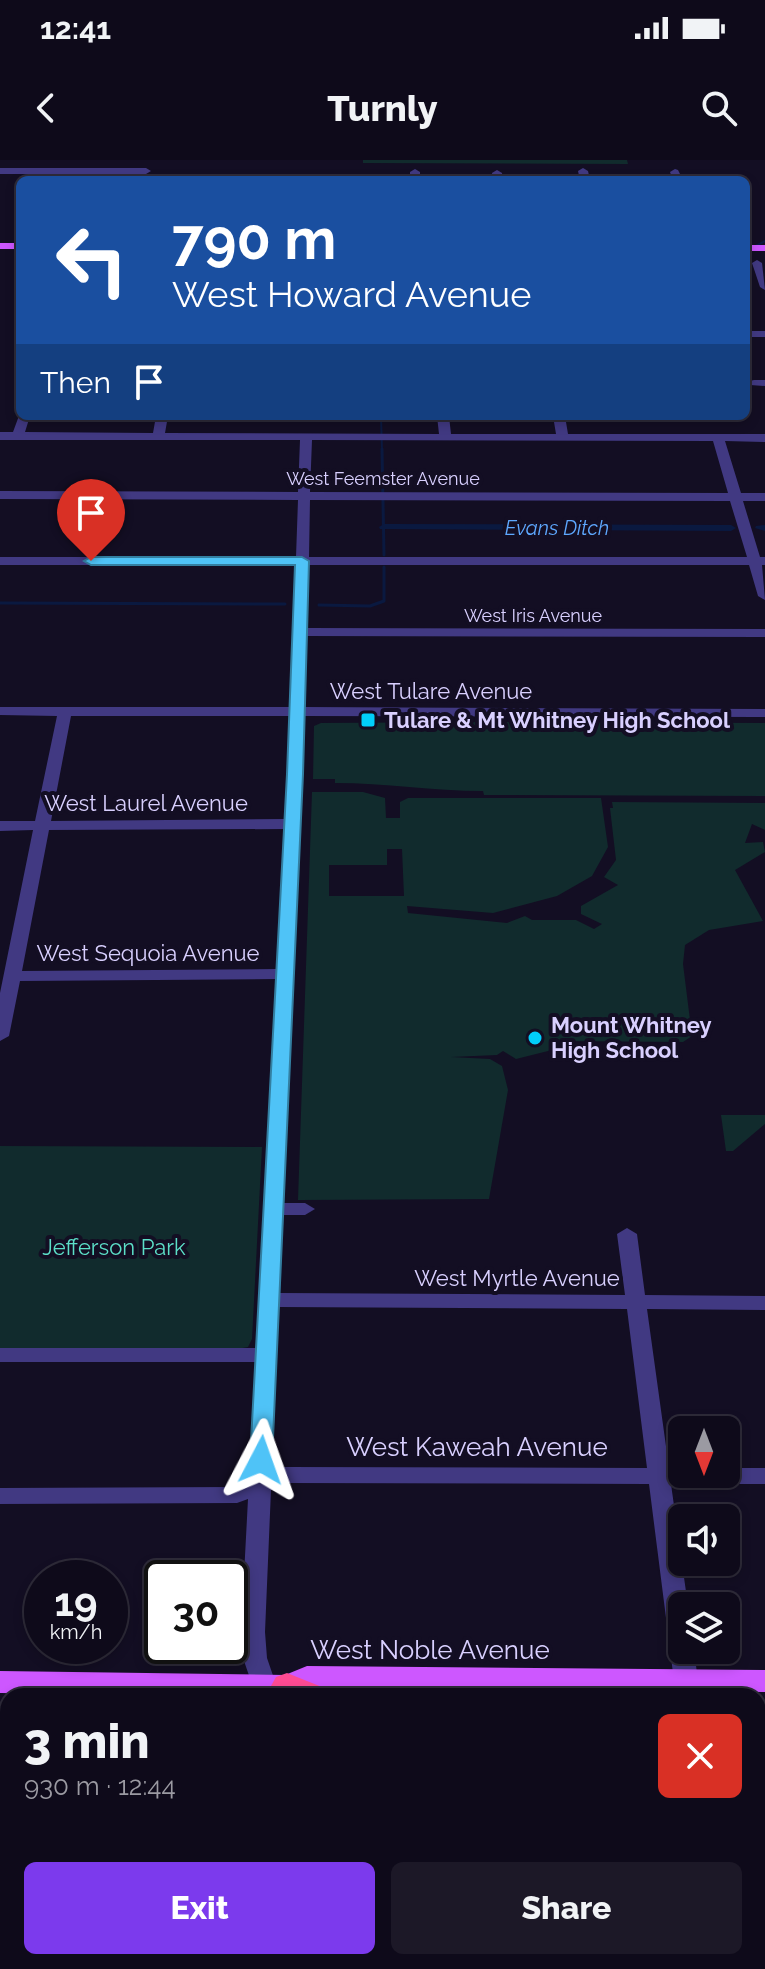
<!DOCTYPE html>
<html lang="en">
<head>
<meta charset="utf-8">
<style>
	body { margin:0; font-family:Raleway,sans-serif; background:#1c1827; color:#f1f3f6; height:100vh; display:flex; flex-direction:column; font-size:30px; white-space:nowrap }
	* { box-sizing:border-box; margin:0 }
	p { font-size:26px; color:#9b9aa2 }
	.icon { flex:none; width:44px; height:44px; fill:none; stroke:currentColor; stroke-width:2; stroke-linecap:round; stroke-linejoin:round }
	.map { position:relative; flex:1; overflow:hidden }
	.details { position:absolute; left:0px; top:1528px; width:766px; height:282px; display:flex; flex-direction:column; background:#0e0a1a; border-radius:24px 24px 0 0; box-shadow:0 4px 12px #0003,0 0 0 2px #2e2b39 }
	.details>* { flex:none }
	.top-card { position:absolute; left:16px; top:16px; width:734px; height:244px; border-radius:12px; box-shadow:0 4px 12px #0003,0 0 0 2px #2e2b39; background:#1a4fa0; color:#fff; overflow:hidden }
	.needle { width:52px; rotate:180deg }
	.tools { position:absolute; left:668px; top:1256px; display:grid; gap:16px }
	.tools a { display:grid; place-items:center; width:72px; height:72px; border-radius:12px; background:#0e0a1a; box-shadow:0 4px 12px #0003,0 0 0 2px #2e2b39; font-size:40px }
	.speed { position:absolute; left:24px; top:1400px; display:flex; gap:16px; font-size:40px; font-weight:700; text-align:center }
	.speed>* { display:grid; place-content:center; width:104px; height:104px; border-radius:50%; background:#0e0a1a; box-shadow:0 4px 12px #0003,0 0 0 2px #2e2b39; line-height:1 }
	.speed small { font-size:20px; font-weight:400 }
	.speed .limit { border:4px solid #111; border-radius:12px; background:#fff; color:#111 }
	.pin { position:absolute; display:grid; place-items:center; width:68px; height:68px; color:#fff; margin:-82px -34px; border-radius:50% 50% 50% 0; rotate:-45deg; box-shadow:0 0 8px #0007 }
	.pin .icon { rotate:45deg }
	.me { position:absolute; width:88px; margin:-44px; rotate:4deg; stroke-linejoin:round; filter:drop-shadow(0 0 6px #0008) }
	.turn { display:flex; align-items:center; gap:28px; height:168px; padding:0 24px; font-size:36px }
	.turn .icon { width:104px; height:104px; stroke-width:2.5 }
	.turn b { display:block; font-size:56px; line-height:68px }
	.then { display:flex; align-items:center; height:76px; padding:0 24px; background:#0003; gap:16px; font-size:30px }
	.round { display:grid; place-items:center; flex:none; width:84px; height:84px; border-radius:12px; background:#1c1827 }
	.overview { display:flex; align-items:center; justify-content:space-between; height:136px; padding:0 24px }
	h1 { font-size:48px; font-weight:800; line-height:60px }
	.primary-button { display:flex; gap:16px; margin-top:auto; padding:16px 24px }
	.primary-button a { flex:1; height:92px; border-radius:12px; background:#7c3aed; color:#fff; font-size:32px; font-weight:800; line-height:92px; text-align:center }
	.primary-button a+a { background:#1c1827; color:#f1f3f6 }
	.status { display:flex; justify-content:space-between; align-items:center; height:56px; padding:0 40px; background:#0e0a1a; direction:ltr }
	.status svg { height:22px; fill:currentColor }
	header { display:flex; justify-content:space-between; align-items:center; height:104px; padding:0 24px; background:#0e0a1a; font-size:36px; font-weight:800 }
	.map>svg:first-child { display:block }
	.green { fill:#112b2d; fill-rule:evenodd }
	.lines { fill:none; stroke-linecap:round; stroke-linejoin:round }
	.stream-far1 { stroke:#0a1940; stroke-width:2 }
	.stream { stroke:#0a1940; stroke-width:3 }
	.canal { fill:#0a1940; fill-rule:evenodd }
	.minor { fill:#413982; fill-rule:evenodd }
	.major { fill:#cd57ff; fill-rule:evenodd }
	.highway { fill:#fe4b93; fill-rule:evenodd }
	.shaded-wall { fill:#1e1537 }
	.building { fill:#443964; stroke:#5b517c; stroke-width:2 }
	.route { fill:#4fc3f7; stroke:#337fa1; stroke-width:2 }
	.poi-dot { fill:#01cefa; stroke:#130e23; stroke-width:3 }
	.labels { text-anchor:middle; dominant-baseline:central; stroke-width:8; stroke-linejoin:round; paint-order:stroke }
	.far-street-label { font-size:18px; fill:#d9d0ff; stroke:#130e23 }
	.far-water-label { font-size:20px; font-style:italic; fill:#5ea8ff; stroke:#130e23 }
	.street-label { font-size:22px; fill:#d9d0ff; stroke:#130e23 }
	.poi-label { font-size:22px; font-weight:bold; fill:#d9d0ff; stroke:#130e23; text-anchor:start }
	.park-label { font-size:22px; fill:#5cdfc8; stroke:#130e23 }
	.near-street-label { font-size:26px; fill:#d9d0ff; stroke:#130e23 }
</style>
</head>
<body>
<div class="status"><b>12:41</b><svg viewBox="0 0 49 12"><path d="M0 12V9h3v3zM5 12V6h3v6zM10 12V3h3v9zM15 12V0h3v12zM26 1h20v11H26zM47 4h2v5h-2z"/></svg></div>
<header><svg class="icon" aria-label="back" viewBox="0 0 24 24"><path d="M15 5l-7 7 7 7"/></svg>Turnly<svg class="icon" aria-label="search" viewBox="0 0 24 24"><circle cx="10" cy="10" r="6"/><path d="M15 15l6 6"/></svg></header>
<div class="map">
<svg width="765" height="1809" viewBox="0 0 765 1809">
	<rect width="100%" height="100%" fill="#130e23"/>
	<g class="green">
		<path d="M363,0H627L628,4L363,3Z"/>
		<path d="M480,562L765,563V636L484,635L483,631C433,631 385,623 335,623V619H313L314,566L321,563Z"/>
		<path d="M312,632H363L385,638L386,658H400V642L408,638H601L608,687L592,716L557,736L493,753L407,746L408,753L507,763L525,756L532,760H576L594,769L602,764L581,754V746L618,725L604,717L616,700L610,648H613L612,642L765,643V670L752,664L745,683L763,682L765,692L735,710L763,761L709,770L685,785L683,804L692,876L683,882L559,881L556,889L516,899L503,891L497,895L451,897L490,899L502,906L508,930L489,1039L298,1040ZM387,689H402L404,736H329V705H387Z"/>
		<path d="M721,955H765V964L733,991H726Z"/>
		<path d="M0,986L262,987L252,1179L248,1187L237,1189L0,1190Z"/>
	</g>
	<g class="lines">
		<g class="stream-far1">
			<path d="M746,91L765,81"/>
			<path d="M381,256L382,291"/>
		</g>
		<g class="stream">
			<path d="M382,289L384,395"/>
			<path d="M0,443L285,444"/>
			<path d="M319,445L370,446L384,441V407"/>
		</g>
		<g class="canal">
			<path d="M384,364L731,365L736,368L731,371L380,369L379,367Z"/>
			<path d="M765,365V371L755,368L756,366Z"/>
		</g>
		<g class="minor">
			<path d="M0,8H146L151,11L146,14H0Z"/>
			<path d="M583,8L588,11L590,20H580L578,11Z"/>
			<path d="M415,9L420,12V20H410V12Z"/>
			<path d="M675,9L678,10L683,20H673L670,12Z"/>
			<path d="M497,10L502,13L503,20H493L492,13Z"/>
			<path d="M757,100L762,103L765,130L760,127L752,103Z"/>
			<rect x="746" y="171" width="19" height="6"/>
			<path d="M754,220H765V226L750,225V221Z"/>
			<path d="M20,253V256H30L25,272L153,273L156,256H168L165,273L439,274L437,256H449L451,274H556L553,256H565L568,274H765V282L725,281L741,333H765V341H743L760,397H765V405H762L765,440L758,436L749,405H308L307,468L765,469V477L307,476L305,547L765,549V557L304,556L284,1043H305L315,1049L305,1055H283L280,1133L625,1135L617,1074L627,1068L637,1074L645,1135L765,1136V1150L647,1149L669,1308H682V1314H726V1308H765V1324H671L688,1446H682V1490H694L698,1521L694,1528L686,1531L678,1528L674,1521L649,1324L287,1323L271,1330L265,1472L267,1498L280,1536H256L243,1498L241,1472L248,1339L237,1343L0,1344V1328L235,1327L249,1321L256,1202H0V1188H256L276,819L20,821L9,876L0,881V833L33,670L0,671V661H35L57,556L0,555V547H290L295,405H0V397H296L298,340L0,339V331L298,332L300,280H0V272H13ZM312,280L713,281L728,333L310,332ZM310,340L730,341L747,397H309ZM71,556H290L285,659L51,661ZM284,669L277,809L22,811L49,670ZM279,1147L627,1149L647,1308L285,1307L272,1312Z"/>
			<path d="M385,1802H411L412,1809H386Z"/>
			<path d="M714,1802H740L741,1809H715Z"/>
		</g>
		<g class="major">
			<rect x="0" y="83" width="20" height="6"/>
			<rect x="746" y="85" width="19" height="6"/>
			<path d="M307,1506L765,1510V1532L309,1528L289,1536L0,1533V1511L285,1515Z"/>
			<rect x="758" y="1761" width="7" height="26"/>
		</g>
		<g class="highway">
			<path d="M287,1513L322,1527L327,1536L276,1535L271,1526L276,1517Z"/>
			<path d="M758,1540L765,1541V1567L758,1566Z"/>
			<rect x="0" y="1607" width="8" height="28"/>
			<rect x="758" y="1608" width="7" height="28"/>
			<rect x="0" y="1662" width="8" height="28"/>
			<rect x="758" y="1664" width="7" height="28"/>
			<rect x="758" y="1724" width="7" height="30"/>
		</g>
	</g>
	<path class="shaded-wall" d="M175,1802H180V1809H174Z"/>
	<path class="building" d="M0,1766H8V1802H175L174,1809H0Z"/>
	<path class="route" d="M302,397L309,401L303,614L272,1300L269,1305H253L250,1300L287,614L295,405H91L84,401L91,397Z"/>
	<g class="poi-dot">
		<rect x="360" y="552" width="16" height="16" rx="4"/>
		<circle cx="535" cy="878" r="8"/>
	</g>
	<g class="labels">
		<g class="far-street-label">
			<text x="383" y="318">West Feemster Avenue</text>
			<text x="533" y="455">West Iris Avenue</text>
		</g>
		<g class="far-water-label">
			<text x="557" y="368">Evans Ditch</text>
		</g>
		<g class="street-label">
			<text x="431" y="531">West Tulare Avenue</text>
			<text x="146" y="643">West Laurel Avenue</text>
			<text x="148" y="793">West Sequoia Avenue</text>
			<text x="517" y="1118">West Myrtle Avenue</text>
		</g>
		<g class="poi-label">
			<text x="384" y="560">Tulare &amp; Mt Whitney High School</text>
			<text x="551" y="865">Mount Whitney<tspan x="551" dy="25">High School</tspan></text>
		</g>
		<g class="park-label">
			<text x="114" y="1087">Jefferson Park</text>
		</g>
		<g class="near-street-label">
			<text x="477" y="1287">West Kaweah Avenue</text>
			<text x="430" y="1490">West Noble Avenue</text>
		</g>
	</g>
</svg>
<div class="tools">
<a><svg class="needle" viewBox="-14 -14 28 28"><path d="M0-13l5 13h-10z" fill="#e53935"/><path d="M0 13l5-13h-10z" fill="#9b9aa2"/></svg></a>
<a><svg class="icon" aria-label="sound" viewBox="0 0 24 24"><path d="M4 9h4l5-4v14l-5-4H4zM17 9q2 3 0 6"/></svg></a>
<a><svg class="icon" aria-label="layers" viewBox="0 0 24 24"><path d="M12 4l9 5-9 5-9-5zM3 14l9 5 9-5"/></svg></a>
</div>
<div class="speed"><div>19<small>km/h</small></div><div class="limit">30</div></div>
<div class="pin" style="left:91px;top:401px;background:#d93025"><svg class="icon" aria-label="arrive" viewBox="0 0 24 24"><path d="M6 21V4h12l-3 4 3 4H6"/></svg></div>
<svg class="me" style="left:261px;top:1300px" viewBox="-20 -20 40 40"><path d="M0-17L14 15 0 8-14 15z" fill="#4fc3f7" stroke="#fff" stroke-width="4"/></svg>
<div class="top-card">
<div class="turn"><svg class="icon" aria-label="left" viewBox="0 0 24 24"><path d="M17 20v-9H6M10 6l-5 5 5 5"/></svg><div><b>790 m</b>West Howard Avenue</div></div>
<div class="then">Then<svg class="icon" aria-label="arrive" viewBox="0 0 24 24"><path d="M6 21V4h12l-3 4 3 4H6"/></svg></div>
</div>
<section class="details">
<div class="overview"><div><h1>3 min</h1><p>930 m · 12:44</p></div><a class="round" style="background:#d93025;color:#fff"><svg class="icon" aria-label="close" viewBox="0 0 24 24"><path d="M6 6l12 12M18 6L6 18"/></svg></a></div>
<div class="primary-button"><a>Exit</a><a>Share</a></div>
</section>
</div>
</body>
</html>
